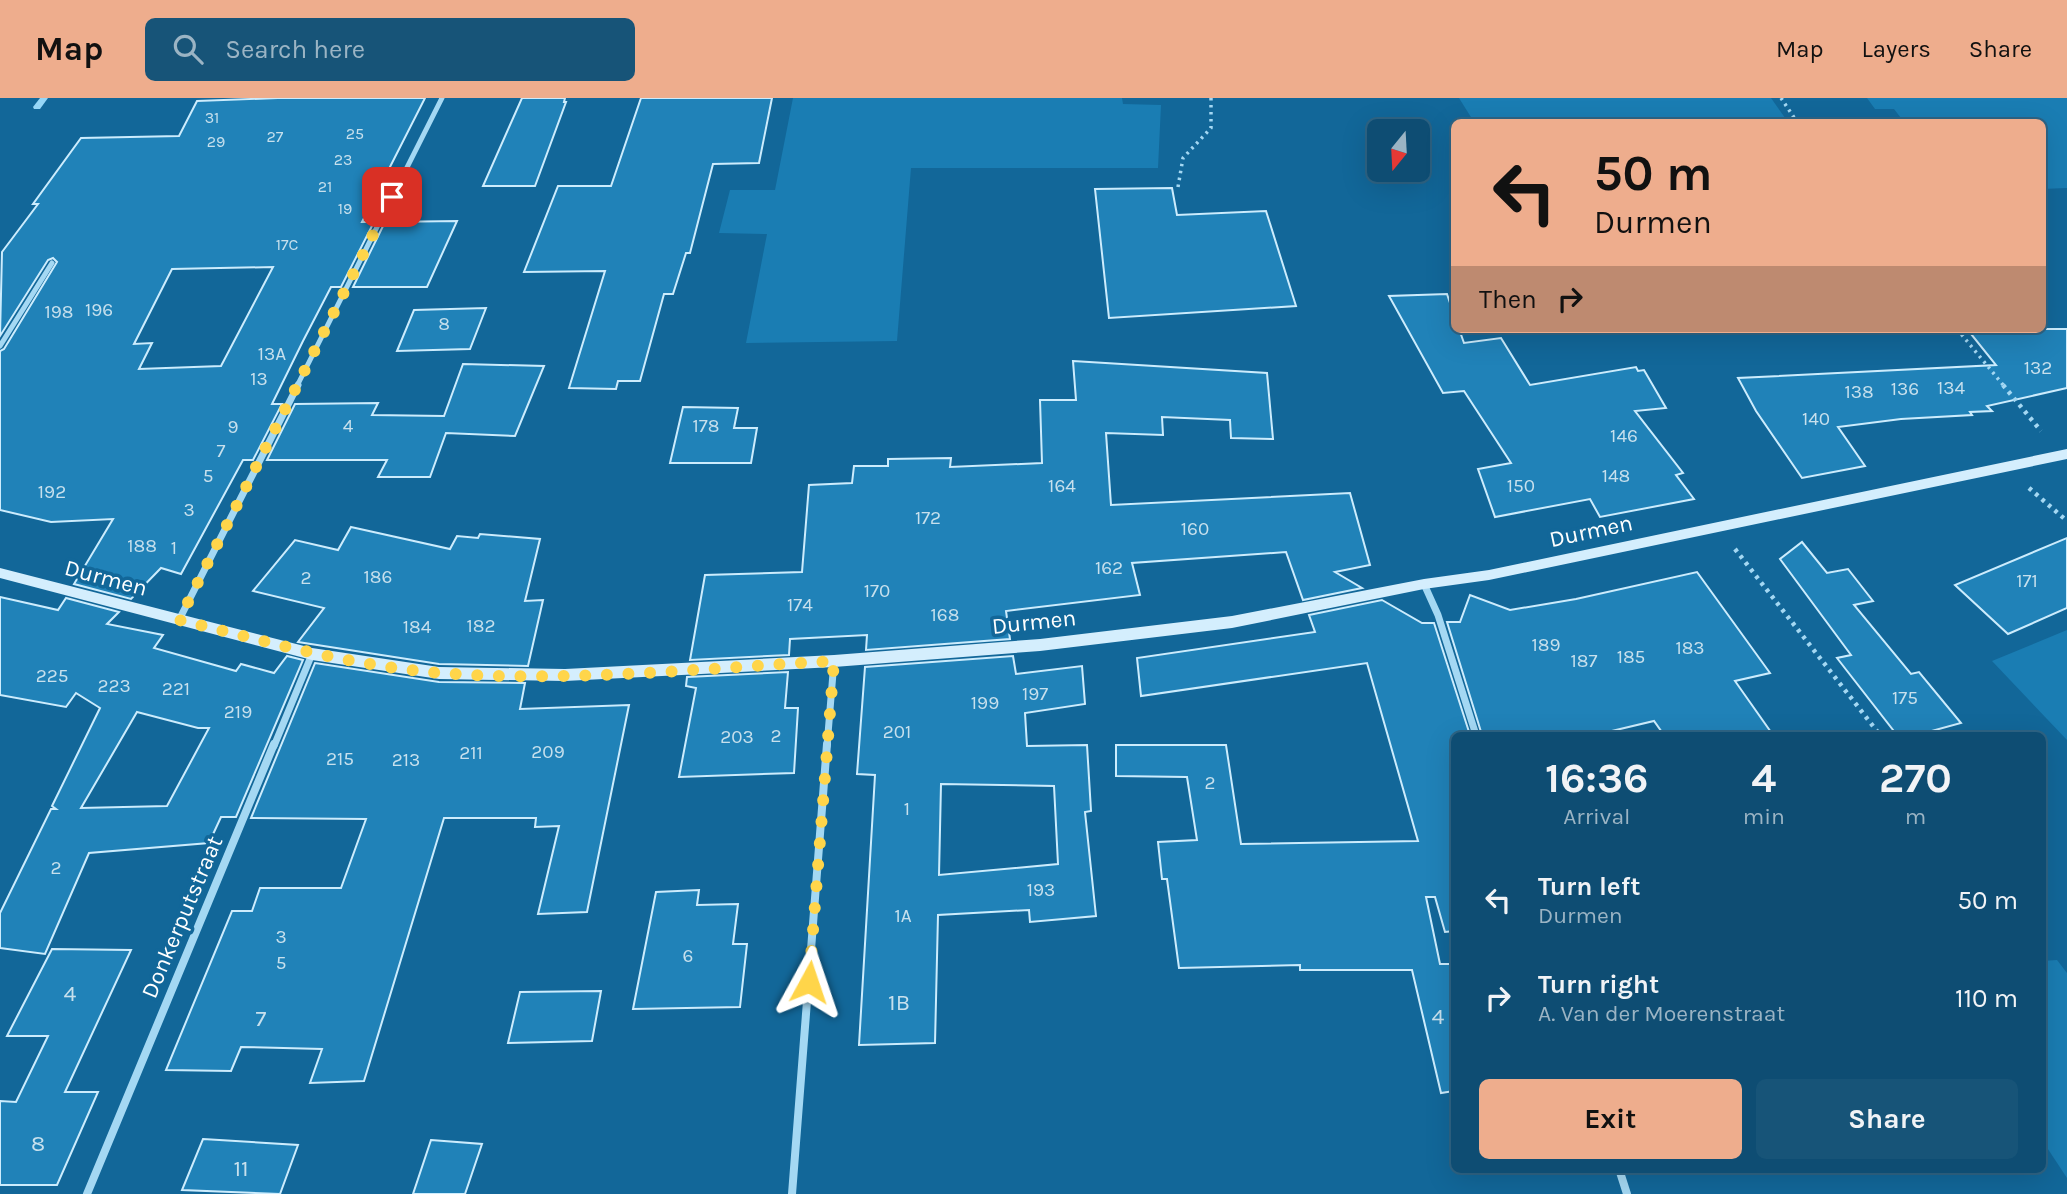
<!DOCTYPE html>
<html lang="en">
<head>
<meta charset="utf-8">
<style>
	body { margin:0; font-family:Karla,sans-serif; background:#175478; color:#f1f3f6; height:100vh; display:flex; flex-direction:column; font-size:26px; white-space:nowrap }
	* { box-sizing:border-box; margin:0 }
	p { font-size:23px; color:#9bb4c4 }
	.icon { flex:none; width:38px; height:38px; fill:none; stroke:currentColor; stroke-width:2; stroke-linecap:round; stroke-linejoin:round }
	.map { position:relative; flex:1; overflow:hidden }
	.drawer { position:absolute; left:1451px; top:634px; width:595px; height:441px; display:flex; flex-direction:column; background:#0e4d73; border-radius:10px; box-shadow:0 7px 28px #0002,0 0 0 2px #2e6485 }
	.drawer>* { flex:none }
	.banner { position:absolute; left:1451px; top:21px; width:595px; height:214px; border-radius:10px; box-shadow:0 7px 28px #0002,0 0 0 2px #2e6485; background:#eead8d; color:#111; overflow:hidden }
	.needle { width:46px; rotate:198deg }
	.controls { position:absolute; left:1367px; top:21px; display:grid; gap:14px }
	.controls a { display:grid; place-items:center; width:63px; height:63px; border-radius:10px; background:#0e4d73; box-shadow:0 7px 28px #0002,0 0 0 2px #2e6485; font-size:35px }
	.pin { position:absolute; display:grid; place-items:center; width:60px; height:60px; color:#fff; margin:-30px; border-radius:14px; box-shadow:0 4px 10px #0006 }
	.me { position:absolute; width:77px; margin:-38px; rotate:5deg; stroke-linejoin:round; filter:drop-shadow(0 0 5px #0008) }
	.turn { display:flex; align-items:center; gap:24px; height:147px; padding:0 28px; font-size:32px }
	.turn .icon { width:91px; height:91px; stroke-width:2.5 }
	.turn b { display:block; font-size:49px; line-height:60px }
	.then { display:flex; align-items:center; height:66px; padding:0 28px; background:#0003; gap:14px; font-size:26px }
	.eta { display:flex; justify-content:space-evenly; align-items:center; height:119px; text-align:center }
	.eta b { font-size:42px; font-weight:700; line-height:49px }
	.cta { display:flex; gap:14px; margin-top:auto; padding:14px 28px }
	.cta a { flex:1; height:80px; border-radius:10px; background:#eead8d; color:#111; font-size:28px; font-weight:700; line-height:80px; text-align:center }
	.cta a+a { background:#175478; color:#f1f3f6 }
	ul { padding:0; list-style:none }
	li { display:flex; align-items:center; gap:21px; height:98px; padding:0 28px }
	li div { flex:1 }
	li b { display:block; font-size:26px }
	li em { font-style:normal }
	header { display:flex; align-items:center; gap:42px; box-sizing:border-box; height:98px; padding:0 35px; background:#eead8d; color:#111 }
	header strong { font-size:33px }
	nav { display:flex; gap:38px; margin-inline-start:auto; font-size:24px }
	.search { width:490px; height:63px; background:#175478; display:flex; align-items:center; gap:18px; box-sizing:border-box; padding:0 24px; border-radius:10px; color:#9bb4c4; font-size:26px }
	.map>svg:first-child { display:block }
	.green { fill:#1a7db3 }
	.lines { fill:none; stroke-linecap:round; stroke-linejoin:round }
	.stream { fill:#96d6f7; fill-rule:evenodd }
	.building { fill:#2082b8; stroke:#ccecfd; stroke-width:2; fill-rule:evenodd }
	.path-far1 { stroke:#a4d8f3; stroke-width:3.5; stroke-dasharray:2.5 4.5; stroke-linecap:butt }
	.path { stroke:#a4d8f3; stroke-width:4.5; stroke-dasharray:3.5 5; stroke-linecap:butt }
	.street-far2 { stroke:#a4d8f3; stroke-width:5 }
	.street-far1 { stroke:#a4d8f3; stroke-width:7 }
	.street { stroke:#a4d8f3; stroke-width:8 }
	.secondary { fill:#d4eefd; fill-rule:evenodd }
	.route { stroke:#ffd54a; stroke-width:12; stroke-dasharray:0 21.6 }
	.labels { text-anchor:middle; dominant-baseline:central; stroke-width:7; stroke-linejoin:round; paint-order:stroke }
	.far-number-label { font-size:16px; fill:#c7e0ed }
	.number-label { font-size:19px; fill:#c7e0ed }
	.street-label { font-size:23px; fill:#fff; stroke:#126799 }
	.near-number-label { font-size:23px; fill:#c7e0ed }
</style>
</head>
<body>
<header>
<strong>Map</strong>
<div class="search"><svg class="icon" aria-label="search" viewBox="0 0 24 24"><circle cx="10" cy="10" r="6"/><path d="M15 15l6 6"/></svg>Search here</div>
<nav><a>Map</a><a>Layers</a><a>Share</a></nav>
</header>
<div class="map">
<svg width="2067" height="1096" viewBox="0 0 2067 1096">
	<rect width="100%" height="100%" fill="#126799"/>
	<g class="green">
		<path d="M793,0H1122L1123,6L1161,7L1158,70H911L897,243L746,245L767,136L719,135L730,92H775Z"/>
		<path d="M1459,0H1771L1788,24H1474Z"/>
		<path d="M1867,0H2067V90L2042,91V24H1904L1894,11H1875Z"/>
		<path d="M2067,532V642L1992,563Z"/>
		<path d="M2057,862L2067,875V1080L2042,1042V863Z"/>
	</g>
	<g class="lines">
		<path class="stream" d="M40,0H48L40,11H34L33,9Z"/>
	</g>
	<g class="building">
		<path d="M278,0H425L362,124H374L341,189H331L303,243L272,306H282L253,362H243L181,476L161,470L131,501L74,486L113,421L51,424L0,412V253L4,251L57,164L53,160L48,162L0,238L2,154L38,106H33L81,40L179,38L197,3ZM273,169L221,268L139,271L152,245L134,246L172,171Z"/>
		<path d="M522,0H565L564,4H566L535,88H483Z"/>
		<path d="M641,0H772L759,65L713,66L690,155H686L673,196H664L640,283H618L616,291L569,290L605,173L524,174L558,88H611Z"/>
		<path d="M1172,90L1177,117L1266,113L1296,208L1109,220L1095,91Z"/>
		<path d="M457,123L427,189H353L385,124Z"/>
		<path d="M1447,196L1454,217V231H1459L1464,245L1501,240L1530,287L1636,269L1638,273L1644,272L1666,310L1635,313L1683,375L1676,377L1694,401L1600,419L1590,401L1495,419L1478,371L1511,365L1464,293L1443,295L1389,198Z"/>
		<path d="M486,210L470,251L397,253L414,212Z"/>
		<path d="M1967,231H2067V290L1987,308L1992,313L1970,314L1972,317L1901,321L1838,329L1865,368L1802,380L1756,313L1738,280L1996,267Z"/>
		<path d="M1073,263L1267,275L1273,341L1231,340L1230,322L1162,319L1163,337L1106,335L1111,407L1350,395L1370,467L1335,474L1362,490L1303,502L1286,454L1132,465L1140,497L1006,513L1010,541L866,552L867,537L790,541L789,557L690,562L705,477L802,474L809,387L852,385L854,368H888V361L951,360L950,369L1042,365L1040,302H1076Z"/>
		<path d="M463,266L544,268L515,338L446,335L430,379H378L387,362H267L295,306L378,305L372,317L444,318Z"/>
		<path d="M683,309L738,310L734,330H757L751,365H670Z"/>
		<path d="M351,429L450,451L457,438L478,440L480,436L540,441L525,503L543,502L528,568L439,566L298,544L324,510L253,493L295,442L338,452Z"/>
		<path d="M2067,440V510L2008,536L1955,487Z"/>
		<path d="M1802,444L1827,475L1848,471L1873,503L1854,507L1911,576L1919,574L1961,625L1917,637H1897L1837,560L1851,557L1780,461Z"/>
		<path d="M1697,474L1770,575L1735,583L1773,637H1664L1654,623L1595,637H1482L1447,524H1460L1470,497L1510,512L1576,501Z"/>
		<path d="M0,499L58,512L66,500L119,514L107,526L163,537L154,550L236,573L241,566L274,575L287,558L303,562L236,719H221L209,745L89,755L45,856L0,850V815L51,711H56L52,708L100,610L76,595L66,609L0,597ZM137,614L198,630H209L167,708L81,710Z"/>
		<path d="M1382,502L1422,525H1434L1470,637H1454V833L1445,834L1435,799H1426L1440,866H1454V993L1441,995L1412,872H1300V867L1179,870L1167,781H1162L1158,744L1197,742L1187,679L1116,678V647H1226L1241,746L1418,743L1367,565L1141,598L1137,560L1315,534L1309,517Z"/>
		<path d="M1013,558L1016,576L1082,568L1085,606L1025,615L1027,648L1087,647L1091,713L1085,714L1096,818L1030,824L1029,812L938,817L935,945L859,947L875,677L857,676L865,569ZM941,686L1054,688L1058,766L939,777Z"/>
		<path d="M315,565L439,584L525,585L520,611L629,607L587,814L538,816L559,728L535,729L536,720H444L364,983L310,985L322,951L241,949L231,973L166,972L232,813H252L260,790H341L366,721L251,720Z"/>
		<path d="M788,574L785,610H798L794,675L679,679L696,590L686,588L687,579Z"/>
		<path d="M699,792L697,807L738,806L733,846H747L740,909L633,911L656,794Z"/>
		<path d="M52,851L131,852L65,994H98L57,1087H0V1003L16,1004L48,938H7Z"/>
		<path d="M601,893L592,943L508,945L520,894Z"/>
		<path d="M203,1041L298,1047L280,1096L182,1092Z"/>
		<path d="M431,1042L482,1046L465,1096H413Z"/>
	</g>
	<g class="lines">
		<g class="path-far1">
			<path d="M1781,0L1797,24"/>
			<path d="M1178,89L1183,60L1211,30V0"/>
			<path d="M1957,231L2004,288"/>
		</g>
		<g class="path">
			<path d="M2003,287L2041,333"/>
			<path d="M2029,390L2067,423"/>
			<path d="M1735,451L1880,637"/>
		</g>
		<g class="street-far2">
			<path d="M0,248L52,165"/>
			<path d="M297,288L442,0"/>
		</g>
		<g class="street-far1">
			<path d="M1424,486L1438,517L1476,637"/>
			<path d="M179,522L298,287"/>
			<path d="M274,648L312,556"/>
			<path d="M827,648L834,563"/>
		</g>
		<g class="street">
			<path d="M1619,1071L1627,1096"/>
			<path d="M87,1096L274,646"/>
			<path d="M792,1096L827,646"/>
		</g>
		<path class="secondary" d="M2067,351V361L1489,482L1424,491L1232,530L1040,553L834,569L565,583L439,581L312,562L0,480V470L312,550L439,569L565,571L834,557L1040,541L1232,518L1424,481L1489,472Z"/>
	</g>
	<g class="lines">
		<path class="route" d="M392,99L179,522C265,543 351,568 440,575C571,585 704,570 834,563L809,884"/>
	</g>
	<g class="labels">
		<g class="far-number-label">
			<text x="212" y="19">31</text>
			<text x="355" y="35">25</text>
			<text x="275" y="38">27</text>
			<text x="216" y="43">29</text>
			<text x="343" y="61">23</text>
			<text x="325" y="88">21</text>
			<text x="345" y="110">19</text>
			<text x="287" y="146">17C</text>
		</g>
		<g class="number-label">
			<text x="99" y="212">196</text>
			<text x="59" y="214">198</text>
			<text x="444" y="226">8</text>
			<text x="272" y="256">13A</text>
			<text x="2038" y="270">132</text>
			<text x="259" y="281">13</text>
			<text x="1951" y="290">134</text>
			<text x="1905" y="291">136</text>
			<text x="1859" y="294">138</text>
			<text x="1816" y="321">140</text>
			<text x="348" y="328">4</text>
			<text x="706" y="328">178</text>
			<text x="233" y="329">9</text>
			<text x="1624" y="338">146</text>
			<text x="221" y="353">7</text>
			<text x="208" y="378">5</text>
			<text x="1616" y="378">148</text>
			<text x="1062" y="388">164</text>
			<text x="1521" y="388">150</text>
			<text x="52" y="394">192</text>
			<text x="189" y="412">3</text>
			<text x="928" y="420">172</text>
			<text x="1195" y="431">160</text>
			<text x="142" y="448">188</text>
			<text x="174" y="450">1</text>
			<text x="1109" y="470">162</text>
			<text x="378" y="479">186</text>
			<text x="306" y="480">2</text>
			<text x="2027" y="483">171</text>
			<text x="877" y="493">170</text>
			<text x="800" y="507">174</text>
			<text x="945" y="517">168</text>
			<text x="481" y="528">182</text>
			<text x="417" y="529">184</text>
			<text x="1546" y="547">189</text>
			<text x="1690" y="550">183</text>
			<text x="1631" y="559">185</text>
			<text x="1584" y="563">187</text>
			<text x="52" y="578">225</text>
			<text x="114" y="588">223</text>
			<text x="176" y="591">221</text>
			<text x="1035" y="596">197</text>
			<text x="1905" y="600">175</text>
			<text x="985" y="605">199</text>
			<text x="238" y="614">219</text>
			<text x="897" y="634">201</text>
			<text x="776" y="638">2</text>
			<text x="737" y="639">203</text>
			<text x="548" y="654">209</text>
			<text x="471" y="655">211</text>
			<text x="340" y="661">215</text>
			<text x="406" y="662">213</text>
			<text x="1210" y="685">2</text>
			<text x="907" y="711">1</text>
			<text x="56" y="770">2</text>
			<text x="1041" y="792">193</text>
			<text x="903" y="818">1A</text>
			<text x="281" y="839">3</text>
			<text x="688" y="858">6</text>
			<text x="281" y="865">5</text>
		</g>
		<g class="street-label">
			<text transform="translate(1591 433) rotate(-12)">Durmen</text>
			<text transform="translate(106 480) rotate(15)">Durmen</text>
			<text transform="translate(1034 524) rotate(-6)">Durmen</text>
			<text transform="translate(182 819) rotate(-67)">Donkerputstraat</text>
		</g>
		<g class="near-number-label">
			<text x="70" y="895">4</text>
			<text x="899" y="904">1B</text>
			<text x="1438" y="918">4</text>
			<text x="261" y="920">7</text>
			<text x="38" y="1045">8</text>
			<text x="241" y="1070">11</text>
		</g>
	</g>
</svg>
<div class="controls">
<a><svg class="needle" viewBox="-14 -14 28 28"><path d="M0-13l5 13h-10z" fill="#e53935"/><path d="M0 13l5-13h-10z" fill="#9bb4c4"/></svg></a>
</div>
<div class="pin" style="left:392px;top:99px;background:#d93025"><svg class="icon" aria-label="arrive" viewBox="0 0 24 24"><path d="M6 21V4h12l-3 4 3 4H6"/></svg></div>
<svg class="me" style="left:809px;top:884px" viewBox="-20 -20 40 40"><path d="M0-17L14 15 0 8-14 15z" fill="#ffd54a" stroke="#fff" stroke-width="4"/></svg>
<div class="banner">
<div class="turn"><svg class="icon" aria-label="left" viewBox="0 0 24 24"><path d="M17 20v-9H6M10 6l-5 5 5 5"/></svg><div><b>50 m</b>Durmen</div></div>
<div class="then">Then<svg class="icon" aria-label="right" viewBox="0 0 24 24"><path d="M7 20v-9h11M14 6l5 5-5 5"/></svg></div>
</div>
<section class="drawer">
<div class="eta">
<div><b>16:36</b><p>Arrival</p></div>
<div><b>4</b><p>min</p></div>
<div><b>270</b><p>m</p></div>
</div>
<ul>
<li><svg class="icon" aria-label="left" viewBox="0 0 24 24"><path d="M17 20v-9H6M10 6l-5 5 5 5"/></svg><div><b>Turn left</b><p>Durmen</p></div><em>50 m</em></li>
<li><svg class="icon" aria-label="right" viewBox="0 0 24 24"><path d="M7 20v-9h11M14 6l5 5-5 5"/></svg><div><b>Turn right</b><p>A. Van der Moerenstraat</p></div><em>110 m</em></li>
</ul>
<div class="cta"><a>Exit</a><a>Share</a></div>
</section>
</div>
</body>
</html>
